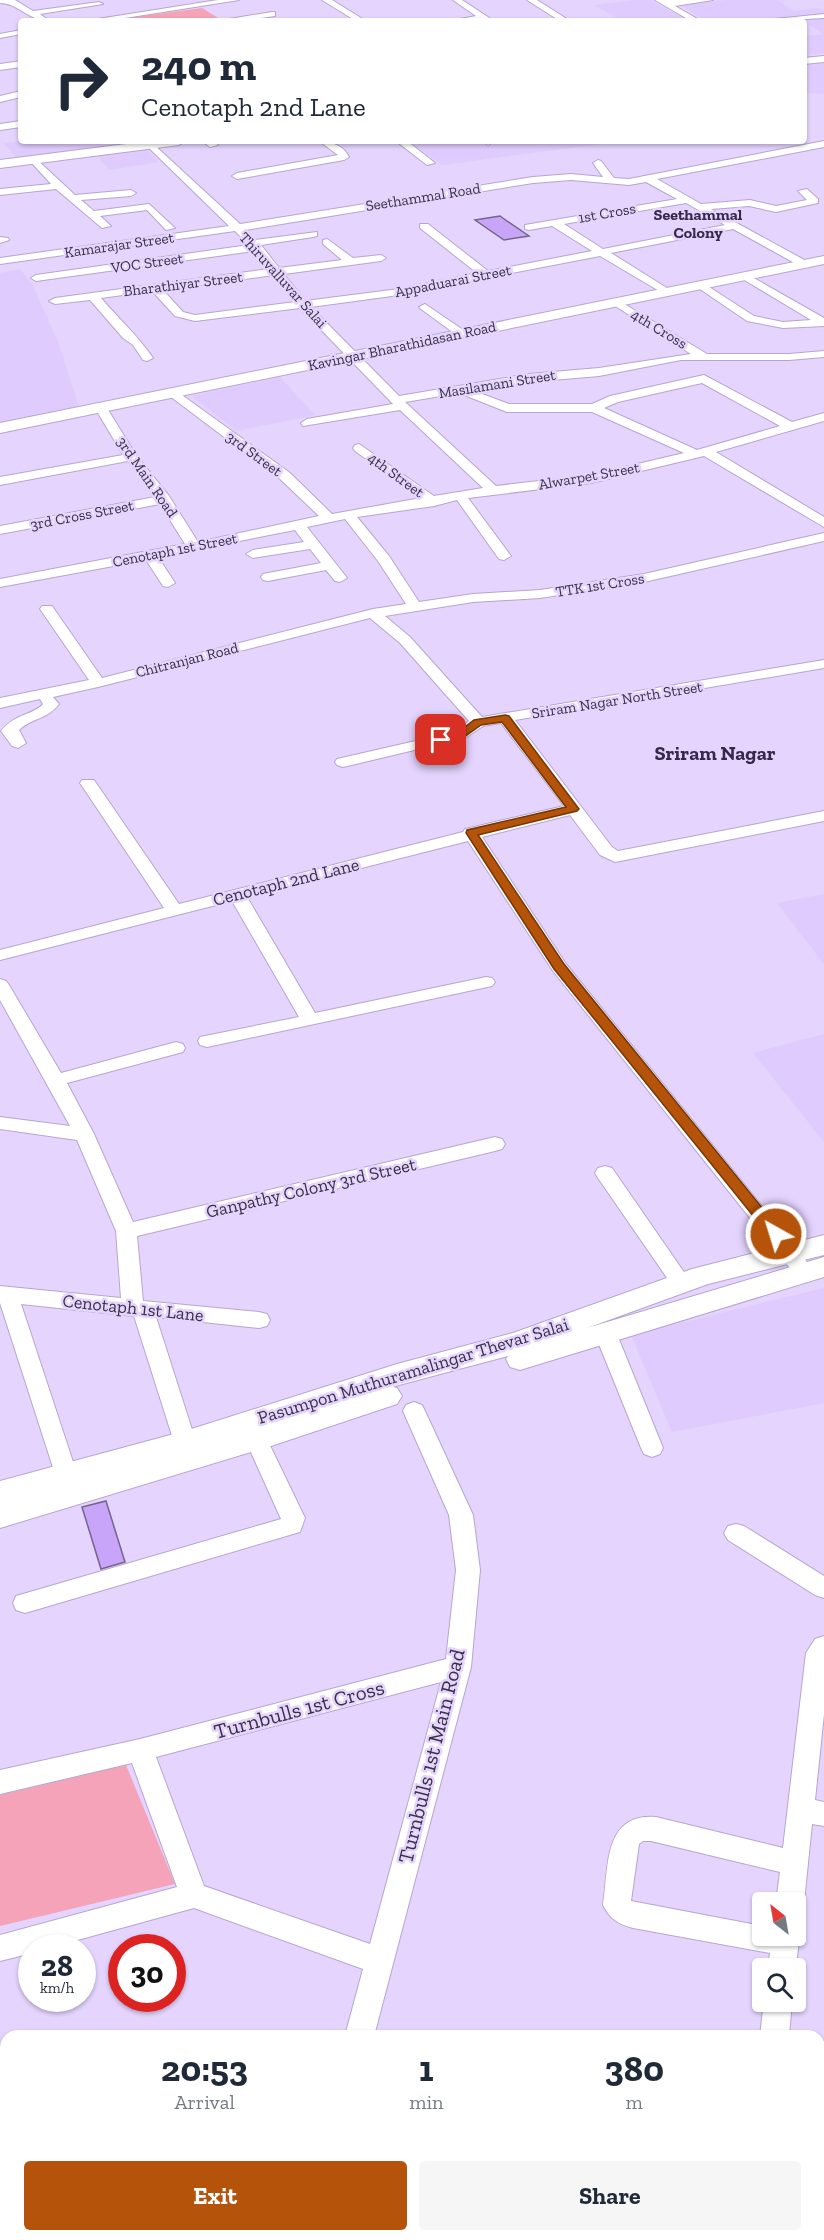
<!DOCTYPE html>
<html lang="en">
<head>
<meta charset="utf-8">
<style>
	body { margin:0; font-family:"Zilla Slab",serif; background:#f6f6f7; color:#1f2937; height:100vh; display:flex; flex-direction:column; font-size:22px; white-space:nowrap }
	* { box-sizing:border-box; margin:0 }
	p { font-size:20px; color:#747a83 }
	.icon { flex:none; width:33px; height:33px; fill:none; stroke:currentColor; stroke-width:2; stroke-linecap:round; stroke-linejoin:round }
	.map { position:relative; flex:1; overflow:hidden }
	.drawer { position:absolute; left:0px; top:2030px; width:825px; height:212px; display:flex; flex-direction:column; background:#fff; border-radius:18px 18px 0 0; box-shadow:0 2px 4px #0004 }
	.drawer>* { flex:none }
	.guide { position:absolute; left:18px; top:18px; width:789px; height:126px; border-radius:6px; box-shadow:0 2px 4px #0004; background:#fff; color:#1f2937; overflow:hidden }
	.needle { width:39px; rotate:329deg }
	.fabs { position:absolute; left:752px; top:1892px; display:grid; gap:12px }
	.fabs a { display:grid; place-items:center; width:54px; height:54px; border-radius:6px; background:#fff; box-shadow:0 2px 4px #0004; font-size:30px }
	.speed { position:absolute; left:18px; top:1934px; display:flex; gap:12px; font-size:30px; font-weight:700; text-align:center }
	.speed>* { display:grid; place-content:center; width:78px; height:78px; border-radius:50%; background:#fff; box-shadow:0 2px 4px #0004; line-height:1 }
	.speed small { font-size:15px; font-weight:400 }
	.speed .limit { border:9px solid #d22; background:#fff; color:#111 }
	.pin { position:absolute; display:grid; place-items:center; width:51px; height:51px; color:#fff; margin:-26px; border-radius:12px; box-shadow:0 3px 9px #0006 }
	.me { position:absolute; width:66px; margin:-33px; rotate:321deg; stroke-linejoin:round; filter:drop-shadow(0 0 4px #0008) }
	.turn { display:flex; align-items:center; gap:21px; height:126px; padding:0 24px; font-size:27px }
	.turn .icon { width:78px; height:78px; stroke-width:2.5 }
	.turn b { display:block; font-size:42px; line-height:51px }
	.eta { display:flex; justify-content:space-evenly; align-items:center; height:102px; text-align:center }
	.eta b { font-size:36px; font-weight:700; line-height:42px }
	.cta { display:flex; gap:12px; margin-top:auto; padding:12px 24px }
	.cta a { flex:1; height:69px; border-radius:6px; background:#b45309; color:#fff; font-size:24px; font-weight:700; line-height:69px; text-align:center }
	.cta a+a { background:#f6f6f7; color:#1f2937 }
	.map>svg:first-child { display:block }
	.built { fill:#dfcbfd }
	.green { fill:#f5a3b8 }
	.building { fill:#c8a5f8; stroke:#74658a; stroke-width:1.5 }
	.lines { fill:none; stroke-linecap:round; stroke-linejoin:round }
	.minor-casing { stroke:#b6a6cf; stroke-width:2 }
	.major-casing { stroke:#b6a6cf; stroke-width:2 }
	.minor { fill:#fff; fill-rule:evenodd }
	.major { fill:#fff; fill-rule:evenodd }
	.route { fill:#b45309; stroke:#753606; stroke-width:1.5 }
	.labels { text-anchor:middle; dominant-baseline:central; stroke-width:5; stroke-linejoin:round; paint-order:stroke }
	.far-street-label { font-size:15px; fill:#383142; stroke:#e4d4fe }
	.far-neighbourhood-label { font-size:16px; font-weight:bold; fill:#362849; stroke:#e4d4fe }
	.street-label { font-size:18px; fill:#383142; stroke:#e4d4fe }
	.neighbourhood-label { font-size:20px; font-weight:bold; fill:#362849; stroke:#e4d4fe }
	.near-street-label { font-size:21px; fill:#383142; stroke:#e4d4fe }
</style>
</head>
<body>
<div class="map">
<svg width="824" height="2240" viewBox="0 0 824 2240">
	<rect width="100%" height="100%" fill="#e4d4fe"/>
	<g class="built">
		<path d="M634,0H649L689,21H622L594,5Z"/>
		<path d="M727,0H777L794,11L818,8L824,11V15L766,21H706L680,5Z"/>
		<path d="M824,18V53L804,55V36L824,34L800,20Z"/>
		<path d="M824,61V94L804,93V63Z"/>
		<path d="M22,141H141L144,145L19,160L3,143Z"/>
		<path d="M409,141H624L442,165Z"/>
		<path d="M147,149L159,162L109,170L97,155Z"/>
		<path d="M20,269L32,284L58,342L80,410L0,426V273Z"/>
		<path d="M280,377L315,415L237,431L191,396Z"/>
		<path d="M824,894V964L777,903Z"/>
		<path d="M824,1034V1142L753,1053Z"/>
		<path d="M824,1288V1403L672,1432L631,1335Z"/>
	</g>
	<g class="green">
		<path d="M202,8L223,21H105Z"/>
		<path d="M126,1765L175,1884L0,1926V1795Z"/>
	</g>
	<g class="building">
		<path d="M500,216L507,221L529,236L504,240L475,220Z"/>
		<path d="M106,1501L125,1562L101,1569L82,1507Z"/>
	</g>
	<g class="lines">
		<defs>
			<g id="minor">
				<path d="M0,0H15L33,11L99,2L103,4L40,14L48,20C32,23 18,3 0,3Z"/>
				<path d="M218,0H239L106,21H85Z"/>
				<path d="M322,0H332L366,21H356Z"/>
				<path d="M453,0H462L494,21H449L476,16Z"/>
				<path d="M527,0H537L570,21H560Z"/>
				<path d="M655,0H713L675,6L701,21H691Z"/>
				<path d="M272,12H275V16L239,21H217Z"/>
				<path d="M824,14V18L771,21L775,19Z"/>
				<path d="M21,30V34L0,38V34Z"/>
				<path d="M21,61V67L0,70V64Z"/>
				<path d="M21,91V97L0,102V96Z"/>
				<path d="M21,121V127L0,130V124Z"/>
				<path d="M202,141H213L218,145L210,147Z"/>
				<path d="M319,141C331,141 344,146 349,157L344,160L237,179L232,176L237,173L338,155Z"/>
				<path d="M396,141H407L435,163L427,165Z"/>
				<path d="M482,141H492L493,142L488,145Z"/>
				<path d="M824,141V147L657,179L701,204L750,200L776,206L807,200L798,191L807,189L818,199V203L776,212L749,206L711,209L808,262V266H800L733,229L611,253L670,290L671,292L666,295L600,256L399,295L311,307L399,396L529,374L599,368L691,354L612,304L610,302L616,299L707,354H789L824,351V357L789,360H681L599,376L529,382L474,391L509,404H592L610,396L704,375L792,422L824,413V421L716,452L824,517V527L704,456L591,483L468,498L511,556L504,560L499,559L457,500L434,506L357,517L389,556L419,602L473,594L540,590L644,574L824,533V541L644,582L540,598L473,602L385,616L410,637L482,717L824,660V668L515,720L612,847L618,851L824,811V821L615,862L600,855L570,815L482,837L566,964L811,1267L815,1272L811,1277L804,1279L797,1277L553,971L468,841L247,897L315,1013L486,977L492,978L495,982L492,986L207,1047L200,1045L198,1041L200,1037L299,1017L232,901L0,960V950L164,908L80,783L82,780H94L179,904L463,832L465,829L564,806L501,723L483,726L465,738L343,767L337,765L335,762L337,759L455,732L469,721L400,643L370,618L98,687L53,697L59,704C47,720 33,717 19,730L26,743L18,748L12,746L1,731C15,713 34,715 43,704L40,699L0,708V698L89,680L40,609L42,606H52L102,678L373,609L406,604L378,561L345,519L307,527L347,578L340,582L335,581L326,570L268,581L263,580L261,577L263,574L321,563L310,549L253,558L246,554L253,550L304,542L295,530L158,557L175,583L168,587L163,586L146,560L0,587V579L185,544L160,504L0,534V526L155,497L128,461L0,485V477L123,455L95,408L97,405H105L136,455L169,496L198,542L319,516L280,479L171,397V391L175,390L290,473L332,514L421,498L355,451L353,448L355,445L359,444L434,496L483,488L400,410L303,426L301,423L307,419L393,404L300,308L195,321L175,316L152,291L101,298C118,318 138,336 153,358L147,361L143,360L133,345L123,338L90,300L55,304L49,301L55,298L269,269L254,251L36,281L31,278L36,275L249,245L235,231L0,264V258L229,226L148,147V143L151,142L240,224L533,177L571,174L603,177L593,163L598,160L601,161L614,178L629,179ZM571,180L629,185L646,182L677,199L525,225V229L529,230L552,226L592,251L488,271L428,224H420V228L477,273L399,289L305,301L284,274L381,261L386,258L381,255L353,258L327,239L323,240V244L342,260L279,268L261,245L313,237L317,236V232L255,240L245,230L533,183ZM686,203L725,225L603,249L564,224ZM274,275L295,302L195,315L183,312L163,290ZM702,383L780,426L697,450L604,408L618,402ZM459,393L507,412H592L684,453L591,475L496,486L405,402Z"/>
				<path d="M34,157L75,195L131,190L136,193L131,196L81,200L94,211L149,204L175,228L166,230L147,210L100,216L111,226L102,228L56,189L0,195V189L51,184L29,160Z"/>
				<path d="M0,237L8,238L9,240L0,243Z"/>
				<path d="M745,273L824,318V326L783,328L747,321L694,285L699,282L703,283L754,316L783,322L811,320L741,278L740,276Z"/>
				<path d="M425,304L466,332V336H458L421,309L419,307Z"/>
				<path d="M0,979L6,981L9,985L61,1073L176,1042L183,1044L185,1048L183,1052L67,1083L94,1134L133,1222L495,1137L502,1139L505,1144L502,1149L495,1151L137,1236L143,1301L259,1312L267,1314L270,1320L267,1326L259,1328L156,1317L196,1442L193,1448L185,1451L177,1448L174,1442L134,1316L21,1304L77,1474L73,1480L65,1483L57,1480L0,1303V1286L121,1298L116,1231L77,1140L0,1129V1117L70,1126L0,1000Z"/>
				<path d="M605,1166L612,1168L688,1278L692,1283L688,1288L681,1291L674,1288L598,1178L595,1173L598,1168Z"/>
				<path d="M605,1324L613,1326L616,1332L663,1448L660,1454L652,1457L644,1454L641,1448L594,1332L597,1326Z"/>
				<path d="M414,1402L422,1405L425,1411L473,1515L480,1570L471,1667L374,2036H345L363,1969L194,1908L52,1947H32V1953L0,1961V1935L177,1887L132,1763L0,1794V1770L140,1739L446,1659L456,1570L449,1515L403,1411L406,1405ZM441,1682L370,1944L204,1886L156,1757Z"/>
				<path d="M256,1430L264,1433L305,1518L300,1532L25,1613L16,1610L13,1603L16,1596L281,1519L245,1439L248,1433Z"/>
				<path d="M736,1524L744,1526L824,1576V1598L815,1595L728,1540L724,1533L728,1526Z"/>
				<path d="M824,1636V1714L815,1800L824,1802V1826L812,1824L804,1902L800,1911L795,1913V1902H776L780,1872L651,1841H643L639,1844L631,1901L762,1926V1935H795L796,1926L800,1935L795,1971V1968H768L770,1953L633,1928C618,1924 610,1919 603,1905C609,1867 603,1813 656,1817L783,1848L806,1653L815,1639Z"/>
				<path d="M764,2001H792L789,2036H760Z"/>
				<path d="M288,2235H319L317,2240H285Z"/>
				<path d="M734,2235H764L765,2240H733Z"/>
			</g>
			<g id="major">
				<path d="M824,56V62L804,64V58Z"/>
				<path d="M150,141H185L179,145L0,168V160Z"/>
				<path d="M824,256V264L0,433V423Z"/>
				<path d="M824,1235V1255L708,1284L587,1328L824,1257V1277L520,1370L510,1367L506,1359L508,1356L399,1385L393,1387L397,1388L402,1396L397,1404L271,1446L0,1528V1481L185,1431L397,1364L513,1333L692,1269Z"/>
			</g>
		</defs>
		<use href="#minor" class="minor-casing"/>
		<use href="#major" class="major-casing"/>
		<use href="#minor" class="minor"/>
		<use href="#major" class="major"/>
	</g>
	<path class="route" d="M505,715L509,716L579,809L577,811L478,835L564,964L781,1231L783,1234L781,1238H771L554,969L466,833L467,830L566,807L502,722L481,725L464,737L441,743L435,740L457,733L474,720Z"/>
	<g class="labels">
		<g class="far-street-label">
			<text transform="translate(423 197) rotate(-9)">Seethammal Road</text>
			<text transform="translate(607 213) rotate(-10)">1st Cross</text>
			<text transform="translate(119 245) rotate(-8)">Kamarajar Street</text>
			<text transform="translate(147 263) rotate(-8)">VOC Street</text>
			<text transform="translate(283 280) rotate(48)">Thiruvalluvar Salai</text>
			<text transform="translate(453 281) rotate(-11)">Appaduarai Street</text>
			<text transform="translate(183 284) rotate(-7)">Bharathiyar Street</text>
			<text transform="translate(659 329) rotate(31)">4th Cross</text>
			<text transform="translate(402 346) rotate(-12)">Kavingar Bharathidasan Road</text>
			<text transform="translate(497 384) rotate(-9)">Masilamani Street</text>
			<text transform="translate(254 454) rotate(36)">3rd Street</text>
			<text transform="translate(396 475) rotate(36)">4th Street</text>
			<text transform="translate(589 476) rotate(-10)">Alwarpet Street</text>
			<text transform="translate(147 477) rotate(55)">3rd Main Road</text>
			<text transform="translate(82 515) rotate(-11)">3rd Cross Street</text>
			<text transform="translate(175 550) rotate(-11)">Cenotaph 1st Street</text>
			<text transform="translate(600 585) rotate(-9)">TTK 1st Cross</text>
			<text transform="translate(187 660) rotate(-14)">Chitranjan Road</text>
			<text transform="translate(617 700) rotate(-9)">Sriram Nagar North Street</text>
		</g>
		<g class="far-neighbourhood-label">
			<text x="698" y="214">Seethammal<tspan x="698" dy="18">Colony</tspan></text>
		</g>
		<g class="street-label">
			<text transform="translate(286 882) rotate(-14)">Cenotaph 2nd Lane</text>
			<text transform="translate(311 1188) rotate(-13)">Ganpathy Colony 3rd Street</text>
			<text transform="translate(133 1308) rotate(6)">Cenotaph 1st Lane</text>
			<text transform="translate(413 1371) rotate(-17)">Pasumpon Muthuramalingar Thevar Salai</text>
		</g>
		<g class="neighbourhood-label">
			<text x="715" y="753">Sriram Nagar</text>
		</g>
		<g class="near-street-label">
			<text transform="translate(299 1709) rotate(-15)">Turnbulls 1st Cross</text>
			<text transform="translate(431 1756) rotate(-76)">Turnbulls 1st Main Road</text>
		</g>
	</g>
</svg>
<div class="fabs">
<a><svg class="needle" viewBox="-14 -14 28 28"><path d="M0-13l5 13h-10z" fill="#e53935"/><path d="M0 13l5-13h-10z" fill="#747a83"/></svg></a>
<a><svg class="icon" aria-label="search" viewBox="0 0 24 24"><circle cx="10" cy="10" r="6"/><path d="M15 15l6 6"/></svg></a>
</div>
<div class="speed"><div>28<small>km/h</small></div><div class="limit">30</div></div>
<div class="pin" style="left:441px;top:740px;background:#d93025"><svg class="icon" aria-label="arrive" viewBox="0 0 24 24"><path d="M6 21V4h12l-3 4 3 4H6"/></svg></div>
<svg class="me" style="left:776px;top:1234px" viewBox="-20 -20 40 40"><circle r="17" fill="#b45309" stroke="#fff" stroke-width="3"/><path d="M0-11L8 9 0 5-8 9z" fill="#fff"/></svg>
<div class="guide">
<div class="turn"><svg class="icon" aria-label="right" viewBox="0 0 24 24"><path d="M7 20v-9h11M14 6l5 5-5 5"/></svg><div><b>240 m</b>Cenotaph 2nd Lane</div></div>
</div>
<section class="drawer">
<div class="eta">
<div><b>20:53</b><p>Arrival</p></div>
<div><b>1</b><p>min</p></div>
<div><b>380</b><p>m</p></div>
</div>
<div class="cta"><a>Exit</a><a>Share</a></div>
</section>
</div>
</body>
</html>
